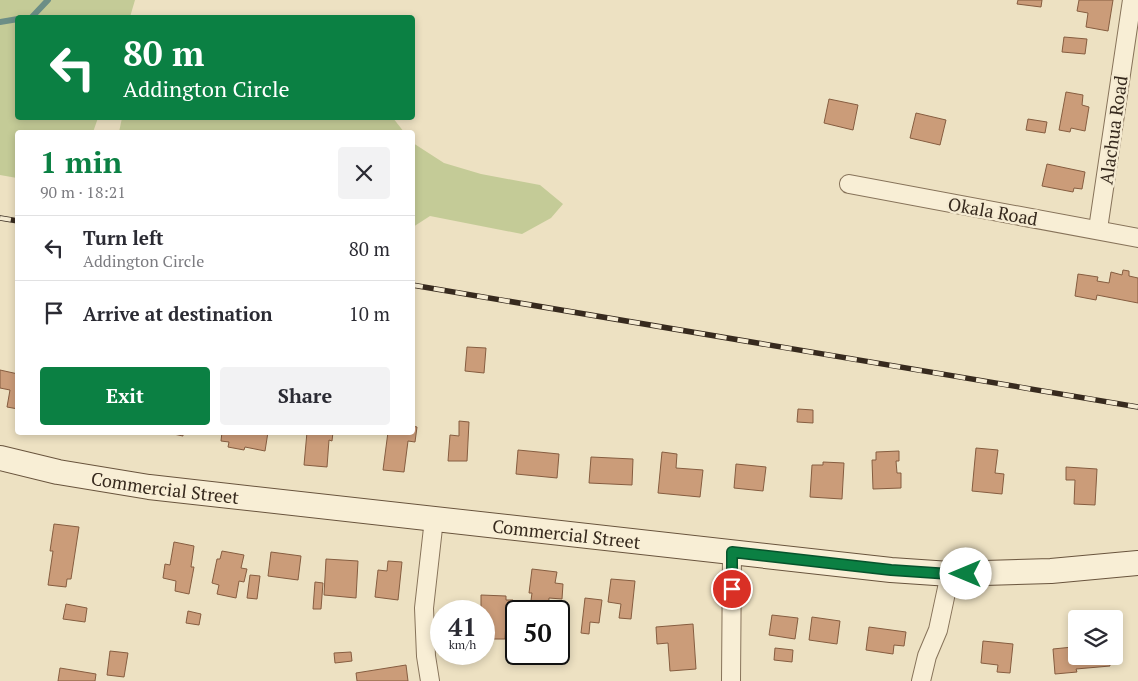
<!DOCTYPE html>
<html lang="en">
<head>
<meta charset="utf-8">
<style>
	body { margin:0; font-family:"PT Serif",serif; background:#f2f2f3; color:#2b2b33; height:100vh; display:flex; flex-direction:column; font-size:19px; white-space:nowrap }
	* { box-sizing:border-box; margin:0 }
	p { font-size:16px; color:#7c7c81 }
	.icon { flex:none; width:28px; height:28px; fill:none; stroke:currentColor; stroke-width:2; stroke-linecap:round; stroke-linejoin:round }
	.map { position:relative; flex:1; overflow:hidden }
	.side { position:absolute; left:15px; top:130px; width:400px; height:305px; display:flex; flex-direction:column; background:#fff; border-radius:5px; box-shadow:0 2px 8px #0003 }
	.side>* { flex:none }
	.banner { position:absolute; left:15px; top:15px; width:400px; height:105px; border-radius:5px; box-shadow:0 2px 8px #0003; background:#0b8043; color:#fff; overflow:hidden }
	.controls { position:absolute; left:1068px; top:610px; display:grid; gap:10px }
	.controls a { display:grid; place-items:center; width:55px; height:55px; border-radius:5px; background:#fff; box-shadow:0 2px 8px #0003; font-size:25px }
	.speed { position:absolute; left:430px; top:600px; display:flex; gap:10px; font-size:25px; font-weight:700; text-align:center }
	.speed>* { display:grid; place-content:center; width:65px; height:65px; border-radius:50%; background:#fff; box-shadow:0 2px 8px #0003; line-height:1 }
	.speed small { font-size:12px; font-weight:400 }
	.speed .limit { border:2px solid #111; border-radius:8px; background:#fff; color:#111 }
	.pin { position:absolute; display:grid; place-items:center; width:42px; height:42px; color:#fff; margin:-21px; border:2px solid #fff; border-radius:50%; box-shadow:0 1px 5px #0007 }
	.me { position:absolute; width:55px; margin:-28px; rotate:270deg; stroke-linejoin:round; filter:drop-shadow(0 0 4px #0008) }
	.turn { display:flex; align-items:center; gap:18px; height:105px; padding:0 25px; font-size:22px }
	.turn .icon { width:65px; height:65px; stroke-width:2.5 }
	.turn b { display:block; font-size:35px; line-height:42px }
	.round { display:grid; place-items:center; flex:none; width:52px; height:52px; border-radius:5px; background:#f2f2f3 }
	.head { display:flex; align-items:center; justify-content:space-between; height:85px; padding:0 25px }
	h1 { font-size:30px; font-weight:700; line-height:38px; color:#0b8043 }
	.primary-button { display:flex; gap:10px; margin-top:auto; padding:10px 25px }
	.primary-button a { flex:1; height:58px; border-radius:5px; background:#0b8043; color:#fff; font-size:20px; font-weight:700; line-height:58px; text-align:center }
	.primary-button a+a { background:#f2f2f3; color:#2b2b33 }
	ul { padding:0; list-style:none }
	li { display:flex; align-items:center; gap:15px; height:65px; padding:0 25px; border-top:1px solid #e1e1e2 }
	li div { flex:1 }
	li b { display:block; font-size:19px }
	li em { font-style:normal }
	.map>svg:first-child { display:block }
	.green { fill:#c4cb97 }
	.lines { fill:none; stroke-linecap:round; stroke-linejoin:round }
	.stream { stroke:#6c8e86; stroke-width:6 }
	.building { fill:#cb9c79; stroke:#865d40 }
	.minor-casing { stroke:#87735a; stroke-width:20 }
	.secondary-casing { stroke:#69543d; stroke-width:26 }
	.minor { stroke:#f8eed5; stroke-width:18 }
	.secondary { stroke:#f8eed5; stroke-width:24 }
	.rail-casing { stroke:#372a1e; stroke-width:5.5 }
	.rail { stroke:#f5ebd2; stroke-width:4; stroke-dasharray:11; stroke-linecap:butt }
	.route-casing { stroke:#07532c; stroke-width:12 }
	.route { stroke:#0b8043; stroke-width:9 }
	.labels { text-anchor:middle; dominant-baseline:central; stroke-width:5; stroke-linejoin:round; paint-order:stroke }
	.street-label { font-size:18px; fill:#372a1e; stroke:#f5ebd2 }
</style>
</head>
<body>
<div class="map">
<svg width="1138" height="681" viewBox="0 0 1138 681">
	<rect width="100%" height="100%" fill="#ede1c2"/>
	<g class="green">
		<path d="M0,0H135L130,17L18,18V118H98L93,132H18L17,178L0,175Z"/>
		<path d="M122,118H393L404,132H119Z"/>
		<path d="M413,143L444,163L481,174L540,185L563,204L551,218L522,234L430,216L413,227Z"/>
	</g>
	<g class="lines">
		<g class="stream">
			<path d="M31,18L48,0"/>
			<path d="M0,22L18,19"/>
		</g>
	</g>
	<g class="building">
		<path d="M1018,0H1042L1041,7L1017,4Z"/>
		<path d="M1079,0H1113L1108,31L1086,27L1088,13L1077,11Z"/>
		<path d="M1064,37L1087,39L1085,54L1062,52Z"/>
		<path d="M1066,92L1083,95L1082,105L1089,107L1085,131L1071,128L1070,132L1059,130Z"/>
		<path d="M829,99L858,105L853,130L824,123Z"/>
		<path d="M916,113L946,120L940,145L910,138Z"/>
		<path d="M1028,119L1047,122L1045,133L1026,130Z"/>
		<path d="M1047,164L1085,172L1082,189L1074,188L1073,192L1042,186Z"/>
		<path d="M1123,270L1129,271V276L1138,278V303L1097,295L1096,300L1075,296L1078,274L1098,277L1097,281L1109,283L1111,272L1122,275Z"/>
		<path d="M467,347L486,348L484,373L465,371Z"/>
		<path d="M0,370L18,374V409L7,407L10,390L0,388Z"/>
		<path d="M798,409L813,410V423L797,422Z"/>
		<path d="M459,421L469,422L467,461H448L450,435L459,436Z"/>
		<path d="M412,426L417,427L415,442L408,441L404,472L383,470L388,432H412Z"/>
		<path d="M164,432H183V436Z"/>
		<path d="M222,432H268L265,451L245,447L244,450L228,447L229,442L221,441Z"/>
		<path d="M307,432H333L332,441L329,440L327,467L304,465Z"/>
		<path d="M976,448L998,450L995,473L1004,474L1002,494L972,491Z"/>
		<path d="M518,450L559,454L557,478L516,474Z"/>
		<path d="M899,451V461H896L897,473H901V488L873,489L872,460H876V452Z"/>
		<path d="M662,452L677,454L676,468L703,470L700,497L658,493Z"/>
		<path d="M591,457L633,459L632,485L589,483Z"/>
		<path d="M823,462L844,463L842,499L810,497L812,465H823Z"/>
		<path d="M736,464L766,467L763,491L734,488Z"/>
		<path d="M1066,467L1097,469L1095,505L1074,504L1075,480H1066Z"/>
		<path d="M54,524L79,527L71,579H67L66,587L48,585L53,551H50Z"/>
		<path d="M174,542L194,546L191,567H194L189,594L175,591L176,581L163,578L165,564L170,565Z"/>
		<path d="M222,551L244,555L241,568L247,569L244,582L239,581L236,598L217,594L219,585L212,583L217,559H220Z"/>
		<path d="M271,552L301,556L298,580L268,576Z"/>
		<path d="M326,559L358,561L356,598L324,595Z"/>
		<path d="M388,561L402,562L398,600L375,597L378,570L387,571Z"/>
		<path d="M532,569L557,572L555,583L563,584L562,599L549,598L548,610L530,608L532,593H529Z"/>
		<path d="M250,575L260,576L257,599L247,598Z"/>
		<path d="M611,579L635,581L631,619L619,618L621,604L608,602Z"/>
		<path d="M315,582L323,583L321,609H313Z"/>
		<path d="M481,595L506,596V600H513L512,620H506L505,639H484V611H481Z"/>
		<path d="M585,598L602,600L599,623L590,622L589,634L581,633Z"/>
		<path d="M66,604L87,608L85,622L63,619Z"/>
		<path d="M188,611L201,614L199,625L186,623Z"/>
		<path d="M772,615L798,618L795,639L769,635Z"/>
		<path d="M812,617L840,621L837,644L809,640Z"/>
		<path d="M693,624L696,669L670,671L668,643L657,644L656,627Z"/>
		<path d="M869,627L906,632L904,646L894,645L893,654L866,650Z"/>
		<path d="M983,641L1013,644L1010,673L997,672L998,665L981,663Z"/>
		<path d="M1076,644V656H1109L1110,666L1076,669L1077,672L1055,674L1053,649L1073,647V645Z"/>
		<path d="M775,648L793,650L792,662L774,660Z"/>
		<path d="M110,651L128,653L124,677L107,675Z"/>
		<path d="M351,652L352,661L335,663L334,653Z"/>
		<path d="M406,665L408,681H357L356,673Z"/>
		<path d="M60,668L96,674L95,681H58Z"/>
	</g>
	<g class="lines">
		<defs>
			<g id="minor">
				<path d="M849,184L1138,238"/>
				<path d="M1098,229L1132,0"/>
				<path d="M430,681L426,656L424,608L434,519"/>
				<path d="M731,681L732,552"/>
				<path d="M921,681L927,656L938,630L950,574"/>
			</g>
			<g id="secondary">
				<path id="s1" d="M0,458L58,472L149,487L891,570L950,574L1051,571L1138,563"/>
			</g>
		</defs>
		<use href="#minor" class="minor-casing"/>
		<use href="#secondary" class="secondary-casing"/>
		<use href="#minor" class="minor"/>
		<use href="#secondary" class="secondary"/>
		<defs>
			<g id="rail">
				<path d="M0,218L18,221"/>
				<path d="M412,285L1138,407"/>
			</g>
		</defs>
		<use href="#rail" class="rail-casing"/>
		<use href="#rail" class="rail"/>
	</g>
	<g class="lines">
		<defs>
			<path id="route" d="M732,589V552L891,570L950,574H966"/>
		</defs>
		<use href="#route" class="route-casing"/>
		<use href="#route" class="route"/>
	</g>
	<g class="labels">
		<g class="street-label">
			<text transform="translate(1113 130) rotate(-82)">Alachua Road</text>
			<text transform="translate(993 211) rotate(10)">Okala Road</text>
			<text stroke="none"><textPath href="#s1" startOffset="168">Commercial Street</textPath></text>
			<text stroke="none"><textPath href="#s1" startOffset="572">Commercial Street</textPath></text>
		</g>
	</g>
</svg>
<div class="controls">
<a><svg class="icon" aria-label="layers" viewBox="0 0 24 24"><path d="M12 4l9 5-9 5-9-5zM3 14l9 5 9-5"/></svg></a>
</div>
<div class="speed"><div>41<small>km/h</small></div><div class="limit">50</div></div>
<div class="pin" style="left:732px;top:589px;background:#d93025"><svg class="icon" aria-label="arrive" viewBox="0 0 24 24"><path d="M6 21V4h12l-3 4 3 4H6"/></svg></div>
<svg class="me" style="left:966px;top:574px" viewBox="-20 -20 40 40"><circle r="19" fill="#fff"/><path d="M0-13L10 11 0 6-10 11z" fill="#0b8043"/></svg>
<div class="banner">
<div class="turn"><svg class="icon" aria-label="left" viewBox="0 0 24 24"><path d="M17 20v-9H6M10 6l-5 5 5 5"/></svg><div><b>80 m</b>Addington Circle</div></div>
</div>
<section class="side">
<div class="head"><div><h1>1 min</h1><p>90 m · 18:21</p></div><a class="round"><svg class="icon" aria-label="close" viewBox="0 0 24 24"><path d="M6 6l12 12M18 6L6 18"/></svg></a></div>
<ul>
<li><svg class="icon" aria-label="left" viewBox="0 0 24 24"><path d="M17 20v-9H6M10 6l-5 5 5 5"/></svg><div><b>Turn left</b><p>Addington Circle</p></div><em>80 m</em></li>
<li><svg class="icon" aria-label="arrive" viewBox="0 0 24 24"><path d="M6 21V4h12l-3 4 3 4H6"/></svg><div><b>Arrive at destination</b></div><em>10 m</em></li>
</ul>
<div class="primary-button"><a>Exit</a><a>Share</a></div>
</section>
</div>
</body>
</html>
